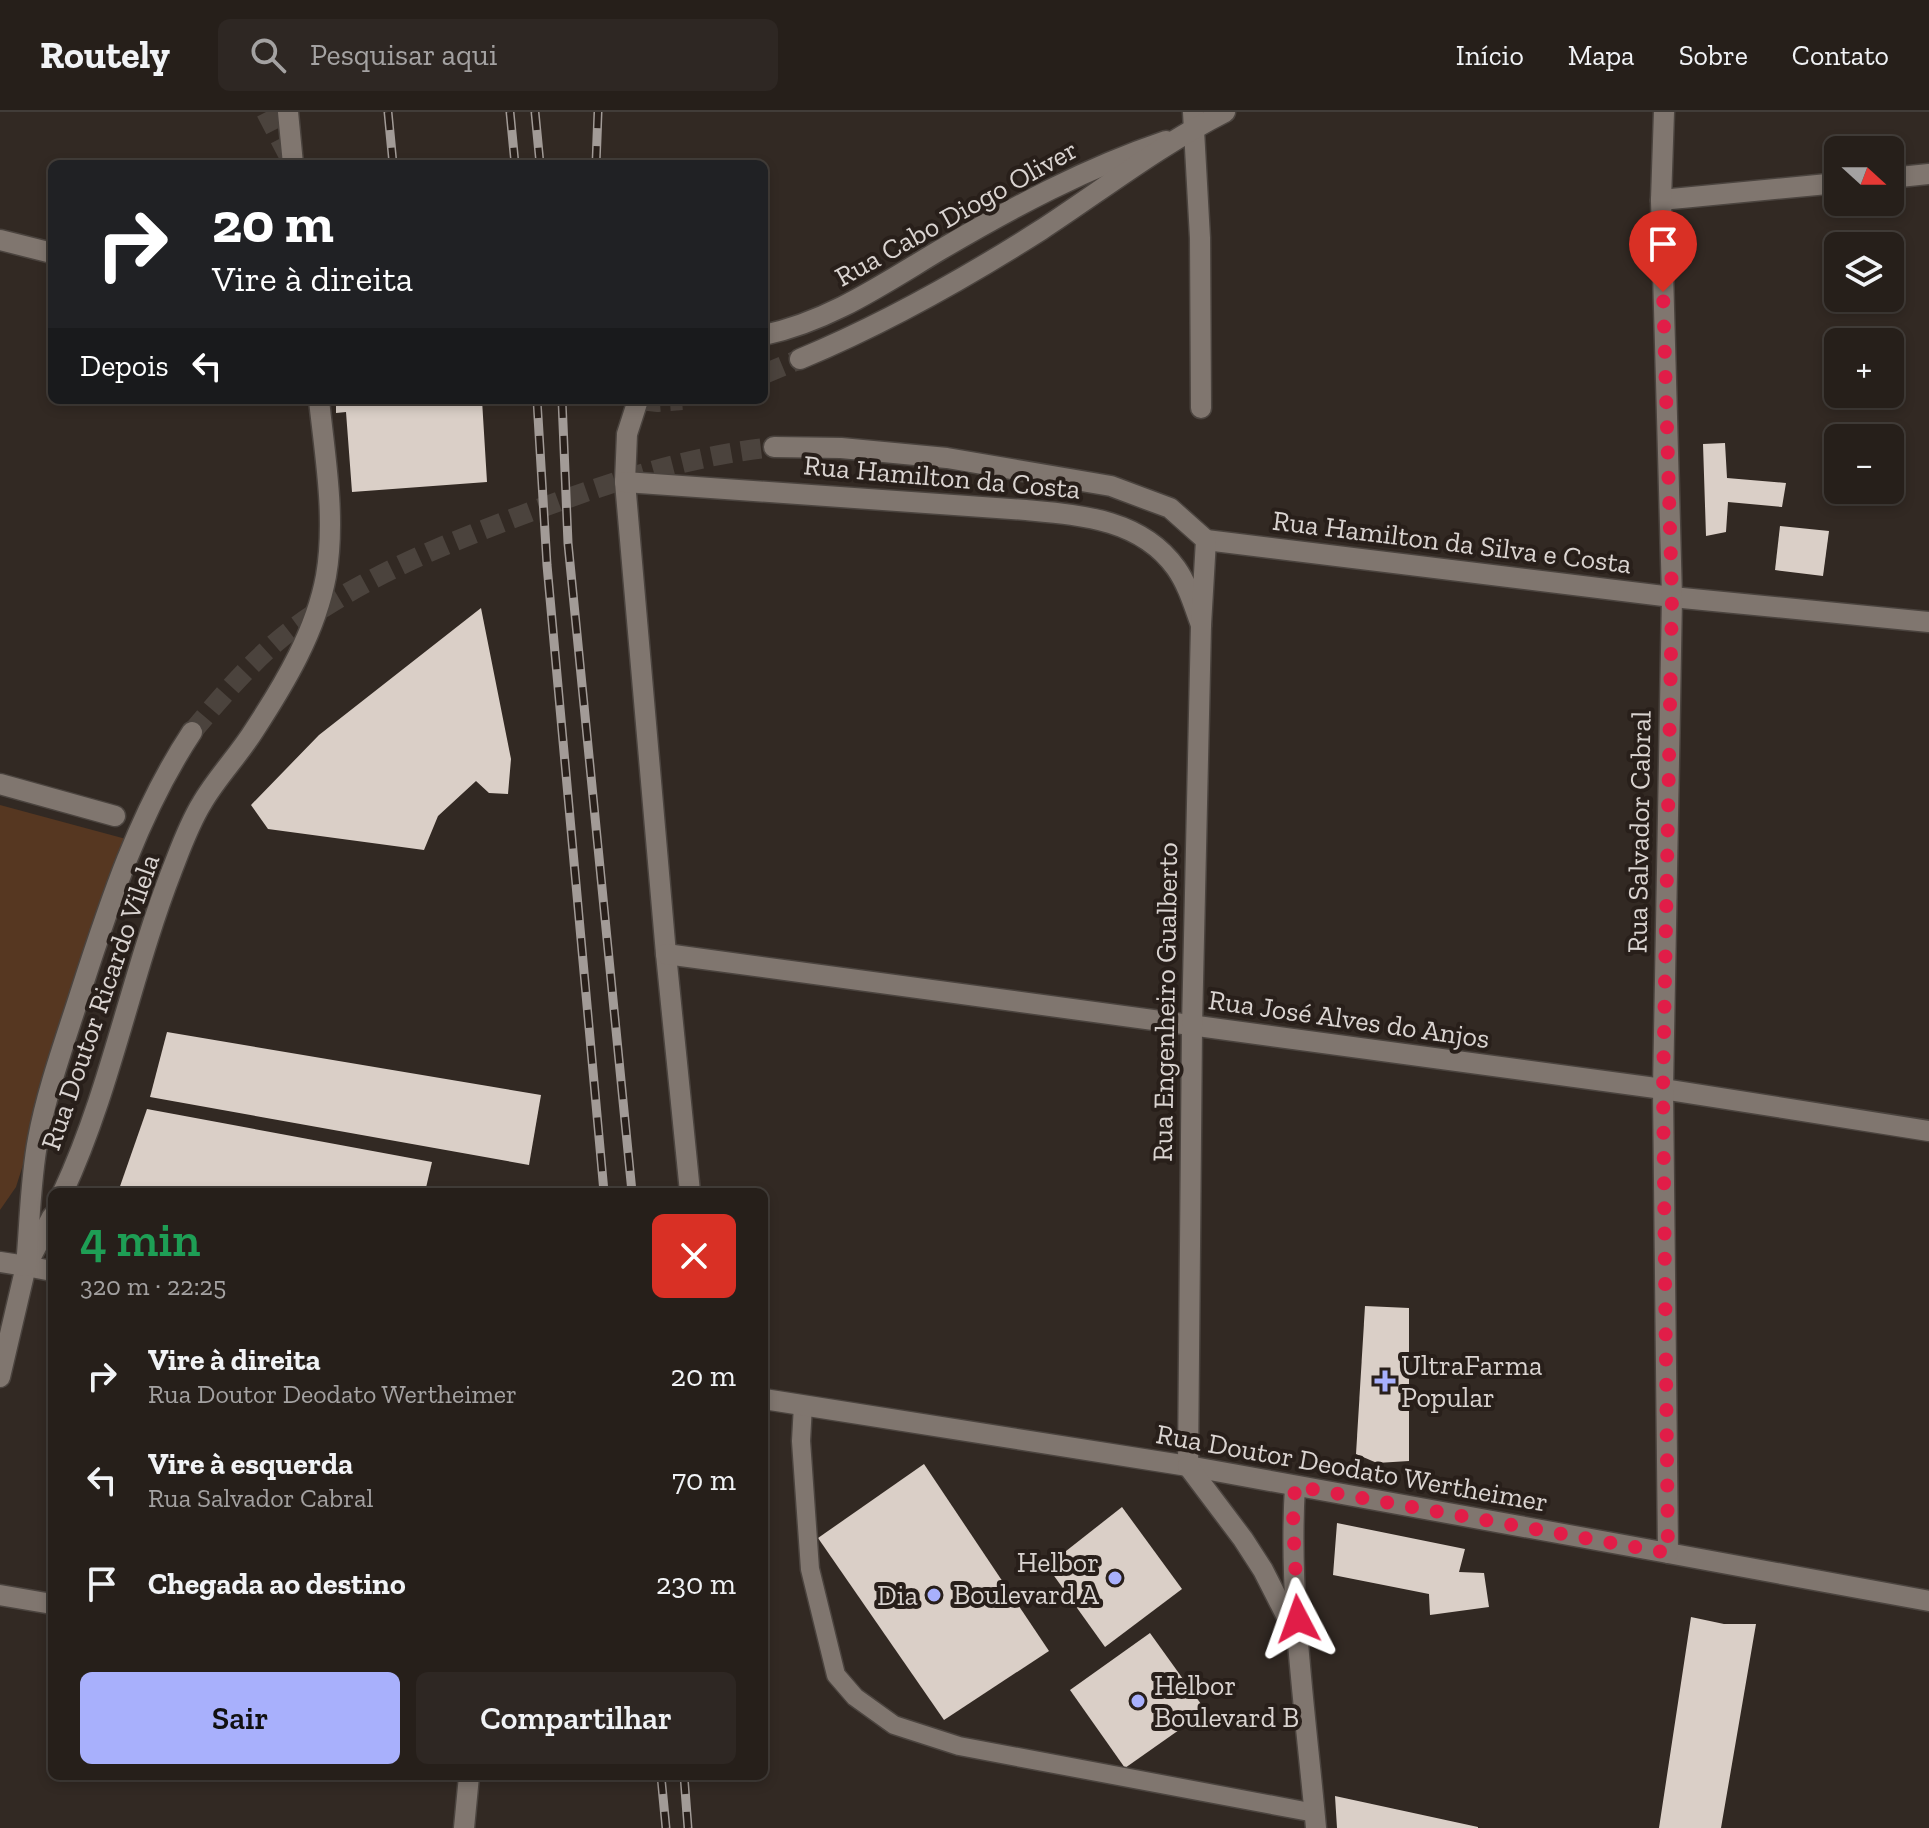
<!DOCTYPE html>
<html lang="pt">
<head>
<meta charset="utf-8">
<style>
	body { margin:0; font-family:"Zilla Slab",serif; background:#2e2723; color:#f1f3f6; height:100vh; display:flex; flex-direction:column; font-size:30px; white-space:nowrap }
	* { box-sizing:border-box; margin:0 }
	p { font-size:26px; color:#a4a2a2 }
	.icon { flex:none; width:44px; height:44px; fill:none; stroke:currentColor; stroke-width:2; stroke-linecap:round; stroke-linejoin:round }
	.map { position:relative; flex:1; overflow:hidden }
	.drawer { position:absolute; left:48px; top:1076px; width:720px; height:592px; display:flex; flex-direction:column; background:#261f1a; border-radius:12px; box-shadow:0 4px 12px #0003,0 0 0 2px #423d39 }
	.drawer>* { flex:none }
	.top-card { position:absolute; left:48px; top:48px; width:720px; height:244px; border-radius:12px; box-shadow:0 4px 12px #0003,0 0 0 2px #423d39; background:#202124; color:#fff; overflow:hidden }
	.needle { width:52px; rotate:111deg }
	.fabs { position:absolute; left:1824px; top:24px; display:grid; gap:16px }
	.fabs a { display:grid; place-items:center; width:80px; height:80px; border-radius:12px; background:#261f1a; box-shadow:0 4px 12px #0003,0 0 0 2px #423d39; font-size:40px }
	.pin { position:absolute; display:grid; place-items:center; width:68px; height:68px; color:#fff; margin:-82px -34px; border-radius:50% 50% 50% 0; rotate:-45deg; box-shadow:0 0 8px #0007 }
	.pin .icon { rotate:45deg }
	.me { position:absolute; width:88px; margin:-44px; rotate:356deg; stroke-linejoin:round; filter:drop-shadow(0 0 6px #0008) }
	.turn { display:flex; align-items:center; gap:28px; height:168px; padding:0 32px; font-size:36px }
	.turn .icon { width:104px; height:104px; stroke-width:2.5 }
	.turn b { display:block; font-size:56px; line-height:68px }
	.then { display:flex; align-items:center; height:76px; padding:0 32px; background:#0003; gap:16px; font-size:30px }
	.round { display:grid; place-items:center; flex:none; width:84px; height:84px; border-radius:12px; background:#2e2723 }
	.head { display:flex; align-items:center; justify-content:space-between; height:136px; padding:0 32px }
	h1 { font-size:48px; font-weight:600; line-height:60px; color:#1e9e55 }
	.primary-button { display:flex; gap:16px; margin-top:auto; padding:16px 32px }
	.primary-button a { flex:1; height:92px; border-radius:12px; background:#a8b0fc; color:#111; font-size:32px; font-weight:600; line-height:92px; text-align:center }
	.primary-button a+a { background:#2e2723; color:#f1f3f6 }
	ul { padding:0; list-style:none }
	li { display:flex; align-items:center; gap:24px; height:104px; padding:0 32px }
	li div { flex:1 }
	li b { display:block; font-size:30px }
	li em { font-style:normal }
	header { display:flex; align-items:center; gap:48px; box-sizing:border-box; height:112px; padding:0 40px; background:#261f1a; border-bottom:2px solid #423d39 }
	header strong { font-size:38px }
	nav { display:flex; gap:44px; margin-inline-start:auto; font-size:28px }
	.search { width:560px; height:72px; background:#2e2723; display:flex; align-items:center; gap:20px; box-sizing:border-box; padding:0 28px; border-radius:12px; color:#a4a2a2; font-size:30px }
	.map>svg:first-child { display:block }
	.green { fill:#563721 }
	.building { fill:#dacfc7 }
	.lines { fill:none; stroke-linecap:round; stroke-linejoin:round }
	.secondary-tunnel { stroke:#4b433d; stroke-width:20; stroke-dasharray:20 10; stroke-linecap:butt }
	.service-casing { stroke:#4b443f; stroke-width:21 }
	.pedestrian-casing { stroke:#4b443f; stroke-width:23 }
	.minor-casing { stroke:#4b443f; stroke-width:23 }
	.tertiary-casing { stroke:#4b443f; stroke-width:23 }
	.secondary-casing { stroke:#4b443f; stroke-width:23 }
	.service { stroke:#80766f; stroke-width:18 }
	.pedestrian { stroke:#80766f; stroke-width:20 }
	.minor { stroke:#80766f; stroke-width:20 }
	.tertiary { stroke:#80766f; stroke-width:20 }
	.secondary { stroke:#80766f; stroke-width:20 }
	.rail-casing { stroke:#a29b97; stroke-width:9 }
	.rail { stroke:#281f1a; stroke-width:6; stroke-dasharray:18; stroke-linecap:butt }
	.route { stroke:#e11d48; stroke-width:14; stroke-dasharray:0 25.2 }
	.poi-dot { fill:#a8b0fc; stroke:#281f1a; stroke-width:3 }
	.labels { text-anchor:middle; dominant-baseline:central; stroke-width:8; stroke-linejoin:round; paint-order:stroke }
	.street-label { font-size:28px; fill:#dad4d1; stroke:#281f1a }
	.poi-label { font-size:28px; fill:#dad4d1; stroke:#281f1a; text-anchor:start }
</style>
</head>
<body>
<header>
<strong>Routely</strong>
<div class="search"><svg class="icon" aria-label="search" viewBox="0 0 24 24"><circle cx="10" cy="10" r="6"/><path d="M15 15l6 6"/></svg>Pesquisar aqui</div>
<nav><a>Início</a><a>Mapa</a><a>Sobre</a><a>Contato</a></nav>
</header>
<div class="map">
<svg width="1929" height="1716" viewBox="0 0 1929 1716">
	<rect width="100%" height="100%" fill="#322923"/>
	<path class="green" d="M0,693L126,727L16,1075L0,1098Z"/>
	<g class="building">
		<path d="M336,288H482L487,370L352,380L346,300L336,301Z"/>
		<path d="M1725,331L1727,366L1786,371L1782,395L1728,390L1726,420L1706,424L1703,332Z"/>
		<path d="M1780,414L1829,419L1823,464L1775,458Z"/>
		<path d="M481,496L511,647L508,682L489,681L476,669L438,704L424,738L268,717L251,693L319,623Z"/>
		<path d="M167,920L541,983L529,1053L150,985Z"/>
		<path d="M147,997L432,1050L425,1080H118Z"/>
		<path d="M1365,1194L1409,1196V1349L1377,1351L1356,1342Z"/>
		<path d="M924,1352L1049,1539L944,1608L818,1426Z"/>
		<path d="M1122,1395L1182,1477L1105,1535L1047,1454Z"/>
		<path d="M1337,1411L1465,1437L1459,1460L1484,1461L1489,1495L1430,1503L1429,1482L1333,1463Z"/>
		<path d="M1691,1505L1724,1512H1756L1721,1716H1659Z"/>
		<path d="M1150,1521L1206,1599L1125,1656L1070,1578Z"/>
		<path d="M1335,1684L1478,1715V1716H1337Z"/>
	</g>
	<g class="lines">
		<g class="secondary-tunnel">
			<path d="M266,0L293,52"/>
			<path d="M764,262L800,247"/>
			<path d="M640,288L658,290L682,288"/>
			<path d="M192,620C223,583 255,545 294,516C363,465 442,433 522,403C605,372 686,344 774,335"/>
		</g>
		<defs>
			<path id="service" d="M803,1293L801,1329L810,1457L836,1563L855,1585L894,1613L959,1634L1315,1701"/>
			<path id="pedestrian" d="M0,672L115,704"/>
			<g id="minor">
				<path d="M1193,0L1200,126L1201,296"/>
				<path d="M1890,66L1929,62"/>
				<path d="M1661,88L1838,71"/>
				<path d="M0,128L52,141"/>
				<path d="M764,223C830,209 883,172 940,138C1013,95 1086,56 1166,29"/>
				<path d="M638,288L627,322L625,370L666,842L690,1080"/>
				<path d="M625,370L1026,398C1081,403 1141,407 1176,456C1188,473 1194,494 1201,513"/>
				<path d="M666,842L1663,977L1929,1019"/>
				<path d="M26,1154L52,1159"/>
				<path d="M764,1287L1188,1354"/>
				<path d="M0,1483L52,1492"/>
				<path d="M464,1716L469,1664"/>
			</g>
			<g id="tertiary">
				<path d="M288,0L293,52"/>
				<path d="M1206,428L1672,485L1929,510"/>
				<path d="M63,1080C111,977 131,863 172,758C181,735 189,712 202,691C217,665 239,643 255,617C285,571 316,519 326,464C336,406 325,345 319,288"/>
				<path d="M0,1265L26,1154L52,1105"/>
				<path d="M1668,1441L1929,1489"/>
			</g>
			<g id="secondary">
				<path d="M800,247C884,212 964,167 1041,118C1102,78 1160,33 1225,0"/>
				<path d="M774,335L841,336L947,346L1111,374L1170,396L1206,428L1201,513L1192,915L1188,1354"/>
				<path d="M0,1150L26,1154C30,1112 30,1069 38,1027C47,978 65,929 80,882C109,792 139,700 192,620"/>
				<path d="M1188,1354L1668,1441L1663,977L1672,485L1661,88L1664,0"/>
				<path d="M1188,1354L1243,1427L1263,1458L1294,1519"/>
				<path d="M1295,1374C1288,1487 1306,1603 1316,1716"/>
			</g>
		</defs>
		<use href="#service" class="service-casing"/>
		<use href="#pedestrian" class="pedestrian-casing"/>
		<use href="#minor" class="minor-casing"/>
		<use href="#tertiary" class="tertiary-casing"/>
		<use href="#secondary" class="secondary-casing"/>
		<use href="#service" class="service"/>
		<use href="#pedestrian" class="pedestrian"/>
		<use href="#minor" class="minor"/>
		<use href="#tertiary" class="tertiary"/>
		<use href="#secondary" class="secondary"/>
		<defs>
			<g id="rail">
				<path d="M388,0L393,52"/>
				<path d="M510,0L515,52"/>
				<path d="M535,0L540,52"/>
				<path d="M596,52L598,0"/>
				<path d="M537,288L547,453L604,1080"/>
				<path d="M562,288L568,431L632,1080"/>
				<path d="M661,1664L666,1716"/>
				<path d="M684,1664L688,1716"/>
			</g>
		</defs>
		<use href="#rail" class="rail-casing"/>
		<use href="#rail" class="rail"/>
	</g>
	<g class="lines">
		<path class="route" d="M1298,1507L1293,1410L1295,1374L1668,1441L1663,977L1672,485L1663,180"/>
	</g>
	<g class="poi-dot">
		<path d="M1381 1257h8v8h8v8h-8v8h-8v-8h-8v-8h8z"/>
		<circle cx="1115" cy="1466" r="8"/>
		<circle cx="934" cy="1483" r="8"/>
		<circle cx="1138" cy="1589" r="8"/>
	</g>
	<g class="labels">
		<g class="street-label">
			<text transform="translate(956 101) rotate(-29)">Rua Cabo Diogo Oliver</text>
			<text transform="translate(942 365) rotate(5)">Rua Hamilton da Costa</text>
			<text transform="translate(1452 430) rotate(7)">Rua Hamilton da Silva e Costa</text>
			<text transform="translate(1639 720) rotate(-89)">Rua Salvador Cabral</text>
			<text transform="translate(100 890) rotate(-71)">Rua Doutor Ricardo Vilela</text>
			<text transform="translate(1165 890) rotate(-89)">Rua Engenheiro Gualberto</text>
			<text transform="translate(1349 907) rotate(8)">Rua José Alves do Anjos</text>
			<text transform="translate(1352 1356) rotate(10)">Rua Doutor Deodato Wertheimer</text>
		</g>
		<g class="poi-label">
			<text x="1401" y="1253">UltraFarma<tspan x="1401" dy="32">Popular</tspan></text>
			<text x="1099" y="1450" text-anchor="end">Helbor<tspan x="1099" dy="32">Boulevard A</tspan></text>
			<text x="918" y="1483" text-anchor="end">Dia</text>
			<text x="1154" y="1573">Helbor<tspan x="1154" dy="32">Boulevard B</tspan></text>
		</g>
	</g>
</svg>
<div class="fabs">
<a><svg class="needle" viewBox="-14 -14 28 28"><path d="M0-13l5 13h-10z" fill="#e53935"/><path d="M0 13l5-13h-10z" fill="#a4a2a2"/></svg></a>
<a><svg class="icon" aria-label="layers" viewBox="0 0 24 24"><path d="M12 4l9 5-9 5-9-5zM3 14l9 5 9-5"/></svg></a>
<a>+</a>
<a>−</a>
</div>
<div class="pin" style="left:1663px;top:180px;background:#d93025"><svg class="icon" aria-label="arrive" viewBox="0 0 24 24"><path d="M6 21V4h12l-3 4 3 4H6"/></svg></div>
<svg class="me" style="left:1298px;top:1507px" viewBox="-20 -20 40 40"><path d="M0-17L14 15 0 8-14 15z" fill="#e11d48" stroke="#fff" stroke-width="4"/></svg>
<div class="top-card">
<div class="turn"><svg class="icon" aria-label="right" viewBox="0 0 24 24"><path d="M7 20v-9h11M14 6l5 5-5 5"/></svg><div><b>20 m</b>Vire à direita</div></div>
<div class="then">Depois<svg class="icon" aria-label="left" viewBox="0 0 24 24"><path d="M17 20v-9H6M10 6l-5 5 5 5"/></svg></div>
</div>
<section class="drawer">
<div class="head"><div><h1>4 min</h1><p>320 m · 22:25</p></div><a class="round" style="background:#d93025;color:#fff"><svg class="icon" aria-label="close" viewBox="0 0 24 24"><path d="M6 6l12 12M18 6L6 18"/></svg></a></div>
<ul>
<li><svg class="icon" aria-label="right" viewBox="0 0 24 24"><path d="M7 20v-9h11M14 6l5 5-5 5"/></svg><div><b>Vire à direita</b><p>Rua Doutor Deodato Wertheimer</p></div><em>20 m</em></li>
<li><svg class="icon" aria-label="left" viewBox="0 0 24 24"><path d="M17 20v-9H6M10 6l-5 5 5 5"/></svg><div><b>Vire à esquerda</b><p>Rua Salvador Cabral</p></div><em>70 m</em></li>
<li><svg class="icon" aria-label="arrive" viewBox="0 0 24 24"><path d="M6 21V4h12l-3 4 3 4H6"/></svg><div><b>Chegada ao destino</b></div><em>230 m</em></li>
</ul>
<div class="primary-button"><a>Sair</a><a>Compartilhar</a></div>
</section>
</div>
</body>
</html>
